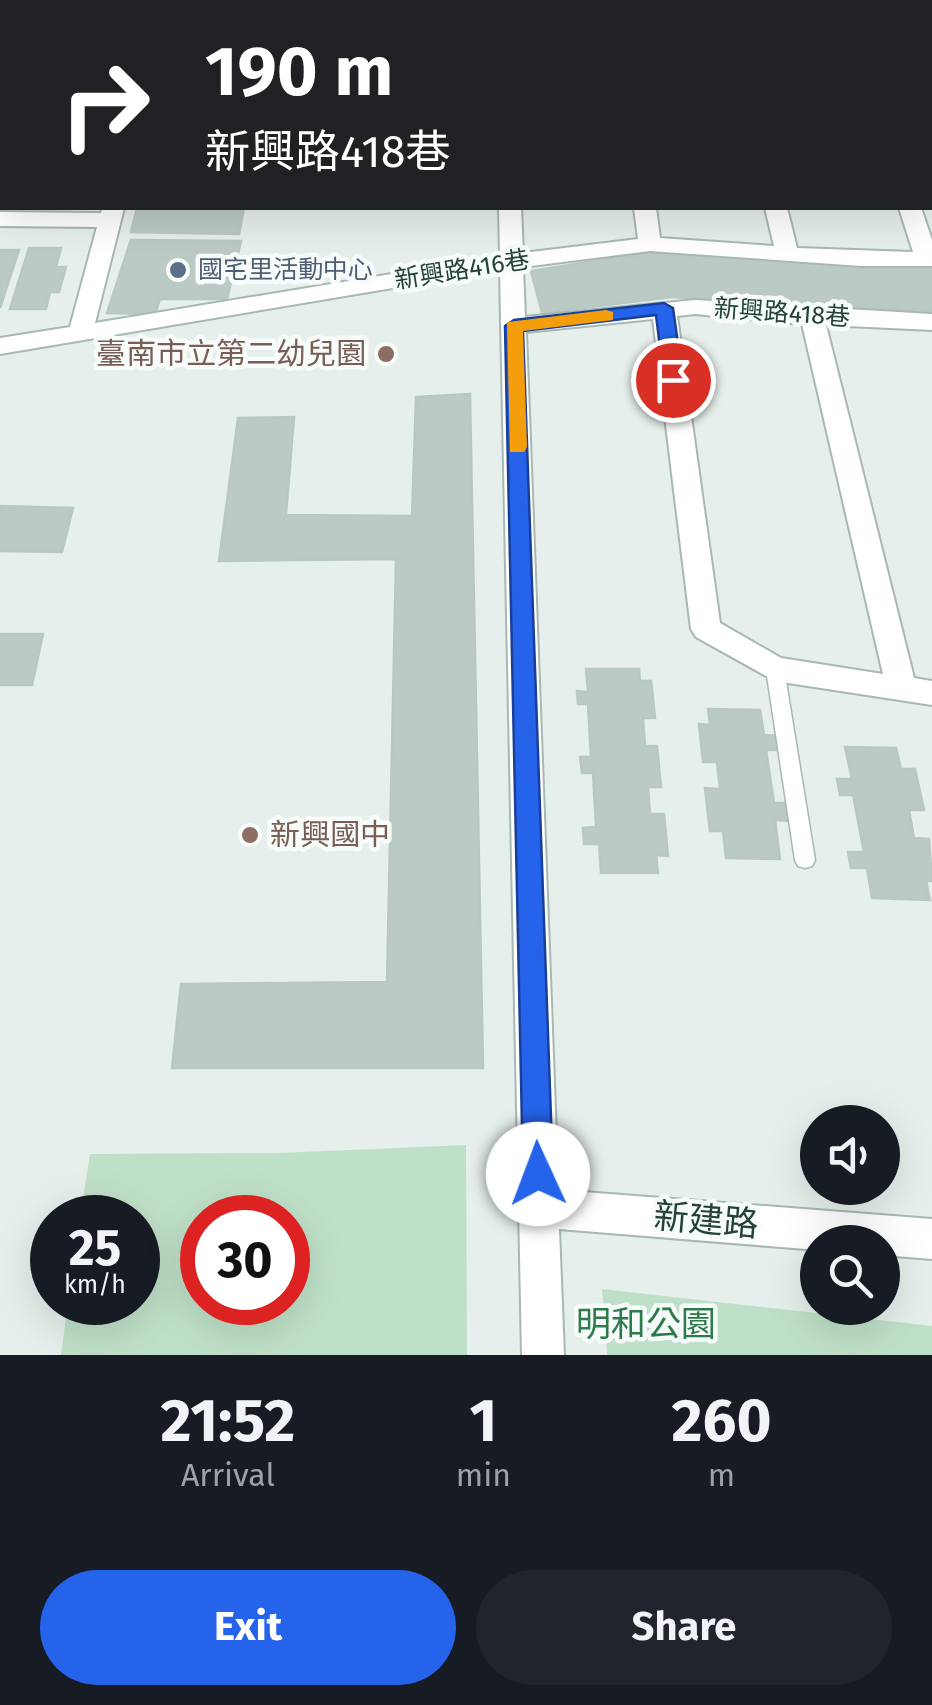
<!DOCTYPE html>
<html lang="en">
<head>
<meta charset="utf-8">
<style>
	body { margin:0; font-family:"Fira Sans","Noto Sans TC",sans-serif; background:#20242c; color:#f1f3f6; height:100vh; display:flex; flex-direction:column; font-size:38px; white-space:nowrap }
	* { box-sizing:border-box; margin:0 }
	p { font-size:32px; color:#9ea1a6 }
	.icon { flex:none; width:55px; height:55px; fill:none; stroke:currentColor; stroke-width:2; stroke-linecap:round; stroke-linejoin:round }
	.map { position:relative; height:1355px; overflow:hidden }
	.side { display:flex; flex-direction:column; background:#171b24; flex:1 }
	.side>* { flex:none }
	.hud { position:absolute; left:0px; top:0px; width:932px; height:210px; box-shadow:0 10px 40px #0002; background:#202124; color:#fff; overflow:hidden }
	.buttons { position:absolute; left:800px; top:1105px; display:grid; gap:20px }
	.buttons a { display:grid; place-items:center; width:100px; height:100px; border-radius:50%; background:#171b24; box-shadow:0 10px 40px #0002; font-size:50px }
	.speed { position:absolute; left:30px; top:1195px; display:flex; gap:20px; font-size:50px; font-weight:700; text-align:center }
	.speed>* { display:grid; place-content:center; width:130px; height:130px; border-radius:50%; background:#171b24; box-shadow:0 10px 40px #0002; line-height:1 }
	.speed small { font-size:25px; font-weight:400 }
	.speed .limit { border:15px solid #d22; background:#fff; color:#111 }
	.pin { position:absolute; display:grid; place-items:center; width:85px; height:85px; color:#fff; margin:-42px; border:5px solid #fff; border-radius:50%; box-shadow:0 2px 10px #0007 }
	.me { position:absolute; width:110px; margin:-55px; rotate:358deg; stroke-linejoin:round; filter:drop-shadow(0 0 8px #0008) }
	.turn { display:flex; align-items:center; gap:35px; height:210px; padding:0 40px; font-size:45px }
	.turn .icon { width:130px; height:130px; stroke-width:2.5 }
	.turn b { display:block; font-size:70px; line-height:85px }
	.eta { display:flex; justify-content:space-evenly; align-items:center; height:170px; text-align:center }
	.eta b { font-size:60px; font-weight:700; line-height:70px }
	.primary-button { display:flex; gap:20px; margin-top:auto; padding:20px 40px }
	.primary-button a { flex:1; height:115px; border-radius:60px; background:#2563eb; color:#fff; font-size:40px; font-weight:700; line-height:115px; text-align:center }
	.primary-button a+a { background:#20242c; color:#f1f3f6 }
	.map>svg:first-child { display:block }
	.green { fill:#bfe0c8; fill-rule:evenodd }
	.building { fill:#bbcac4; stroke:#b8c9c2; stroke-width:2.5 }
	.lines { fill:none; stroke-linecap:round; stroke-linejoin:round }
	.lane-casing { stroke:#a8b8b2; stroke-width:3 }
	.street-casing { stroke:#a8b8b2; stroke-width:4 }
	.lane { fill:#fff; fill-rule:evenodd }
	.street { fill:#fff; fill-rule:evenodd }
	.route { fill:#2563eb; stroke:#184099; stroke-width:2.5 }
	.slow { fill:#f59e0b }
	.service-dot { fill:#5c6f8a; stroke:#f7fbf9; stroke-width:4 }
	.education-dot { fill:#8d6e63; stroke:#f7fbf9; stroke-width:4 }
	.labels { text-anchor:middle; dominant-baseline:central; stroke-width:9; stroke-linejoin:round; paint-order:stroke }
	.far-service-label { font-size:25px; fill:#4e5e75; stroke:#f7fbf9; text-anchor:start }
	.far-street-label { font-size:25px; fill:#24423a; stroke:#f7fbf9 }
	.education-label { font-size:30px; fill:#785e54; stroke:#f7fbf9; text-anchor:end }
	.near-street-label { font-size:35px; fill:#24423a; stroke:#f7fbf9 }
	.near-park-label { font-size:35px; fill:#2d7a4b; stroke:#f7fbf9 }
</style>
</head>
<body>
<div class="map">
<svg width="932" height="1355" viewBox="0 0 932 1355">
	<rect width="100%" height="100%" fill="#e6efeb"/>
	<g class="green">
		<path d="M466,1145L467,1355H61L68,1303L138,1302V1218L80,1217L90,1154L279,1153ZM202,1218H288V1302H202Z"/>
		<path d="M602,1289L932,1326V1355H607Z"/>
	</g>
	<g class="building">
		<path d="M137,208H244L239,234L131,232Z"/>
		<path d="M131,240L241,241L227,299H160L155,314L107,313Z"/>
		<path d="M29,248H61L56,267H66L59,292H50L46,309H10Z"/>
		<path d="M0,250H19L0,308Z"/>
		<path d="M657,251L932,267V311L672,297L542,313L531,271Z"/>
		<path d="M470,394L483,1068H172L181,984L387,982L396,559L219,561L238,418L294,417L286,515L412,516L416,397Z"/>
		<path d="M0,506L73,508L62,552L0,551Z"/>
		<path d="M0,634H43L32,685H0Z"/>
		<path d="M586,669H639L640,681H651L655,718H643L645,746H657L661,787H648L650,814H664L668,856L656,855L658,873H601L599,844H584L583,828L596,827L593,773H582L580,757H591L588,704H578L577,691L588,692Z"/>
		<path d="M708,709L760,710L764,735L778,736L780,750H766L774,803H787L790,821L775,820L780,859L726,858L723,831H710L705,788L720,789L717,762H703L699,724L710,725Z"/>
		<path d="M845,747L896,748L901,769H915L924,810H909L914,838L929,839L932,881H926L930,900L872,898L867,868H851L848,852H864L853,795H840L837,779H852Z"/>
	</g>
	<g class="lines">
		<defs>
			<path id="lane" d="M775,662L781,664L784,669L815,860L812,866L805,868L798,866L795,860L766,669L769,664Z"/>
			<g id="street">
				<rect x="385" y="0" width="18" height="2"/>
				<rect x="497" y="0" width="18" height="2"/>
				<rect x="611" y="0" width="18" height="2"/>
				<rect x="720" y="0" width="18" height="2"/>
				<rect x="0" y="55" width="2" height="12"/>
				<rect x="930" y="57" width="2" height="12"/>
				<path d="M102,208H124L95,323L500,256L499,208H521L523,253L638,239L634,208H656L660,238L774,246L765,208H787L797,248L913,252L899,208H921L932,240V266H861L650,251L523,267L525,317L695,300L932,314V330L826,325L914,678L932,681V705L775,681L696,637L691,629L653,319L526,332L558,1190L932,1219V1259L882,1255V1242H818V1250L559,1229L564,1355H522L500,270L0,354V338L70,327L97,227L0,226V212L101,213ZM695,314L802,324L883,674L781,658L720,623L677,316Z"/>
			</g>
		</defs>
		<use href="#lane" class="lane-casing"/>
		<use href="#street" class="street-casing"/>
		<use href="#lane" class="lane"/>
		<use href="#street" class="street"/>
	</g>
	<path class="route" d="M664,303L673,308L683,380L673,386L664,380L656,315L523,331L553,1174L548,1185L538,1189L528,1185L523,1174L505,326L514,320Z"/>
	<path class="slow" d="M606,310L613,312V320L523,331L527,447L524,452H510L507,322Z"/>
	<circle class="service-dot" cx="178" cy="270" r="10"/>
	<g class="education-dot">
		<circle cx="386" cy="354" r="10"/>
		<circle cx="250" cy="835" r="10"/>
	</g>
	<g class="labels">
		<g class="far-service-label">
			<text x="198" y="270">國宅里活動中心</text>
		</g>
		<g class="far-street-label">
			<text transform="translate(462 270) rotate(-9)">新興路416巷</text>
			<text transform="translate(782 313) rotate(4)">新興路418巷</text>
		</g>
		<g class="education-label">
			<text x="366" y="354">臺南市立第二幼兒園</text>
			<text x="270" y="835" text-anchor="start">新興國中</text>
		</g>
		<g class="near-street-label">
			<text transform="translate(706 1220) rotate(5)">新建路</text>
		</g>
		<g class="near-park-label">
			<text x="646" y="1324">明和公園</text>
		</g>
	</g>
</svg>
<div class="buttons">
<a><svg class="icon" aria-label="sound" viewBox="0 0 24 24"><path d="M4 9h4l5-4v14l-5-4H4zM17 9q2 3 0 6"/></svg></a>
<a><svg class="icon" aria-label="search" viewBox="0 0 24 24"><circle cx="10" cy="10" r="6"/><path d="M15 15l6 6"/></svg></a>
</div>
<div class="speed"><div>25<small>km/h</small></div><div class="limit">30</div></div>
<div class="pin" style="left:673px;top:380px;background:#d93025"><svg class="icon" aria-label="arrive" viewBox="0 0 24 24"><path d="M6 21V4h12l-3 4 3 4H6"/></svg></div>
<svg class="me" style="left:538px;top:1174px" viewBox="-20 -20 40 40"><circle r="19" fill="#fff"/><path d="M0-13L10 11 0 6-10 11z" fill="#2563eb"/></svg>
<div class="hud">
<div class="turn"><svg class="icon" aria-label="right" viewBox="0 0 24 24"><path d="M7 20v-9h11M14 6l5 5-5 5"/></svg><div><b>190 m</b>新興路418巷</div></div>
</div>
</div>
<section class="side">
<div class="eta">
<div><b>21:52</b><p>Arrival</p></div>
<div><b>1</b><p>min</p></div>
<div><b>260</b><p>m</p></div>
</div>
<div class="primary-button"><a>Exit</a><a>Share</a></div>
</section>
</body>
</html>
